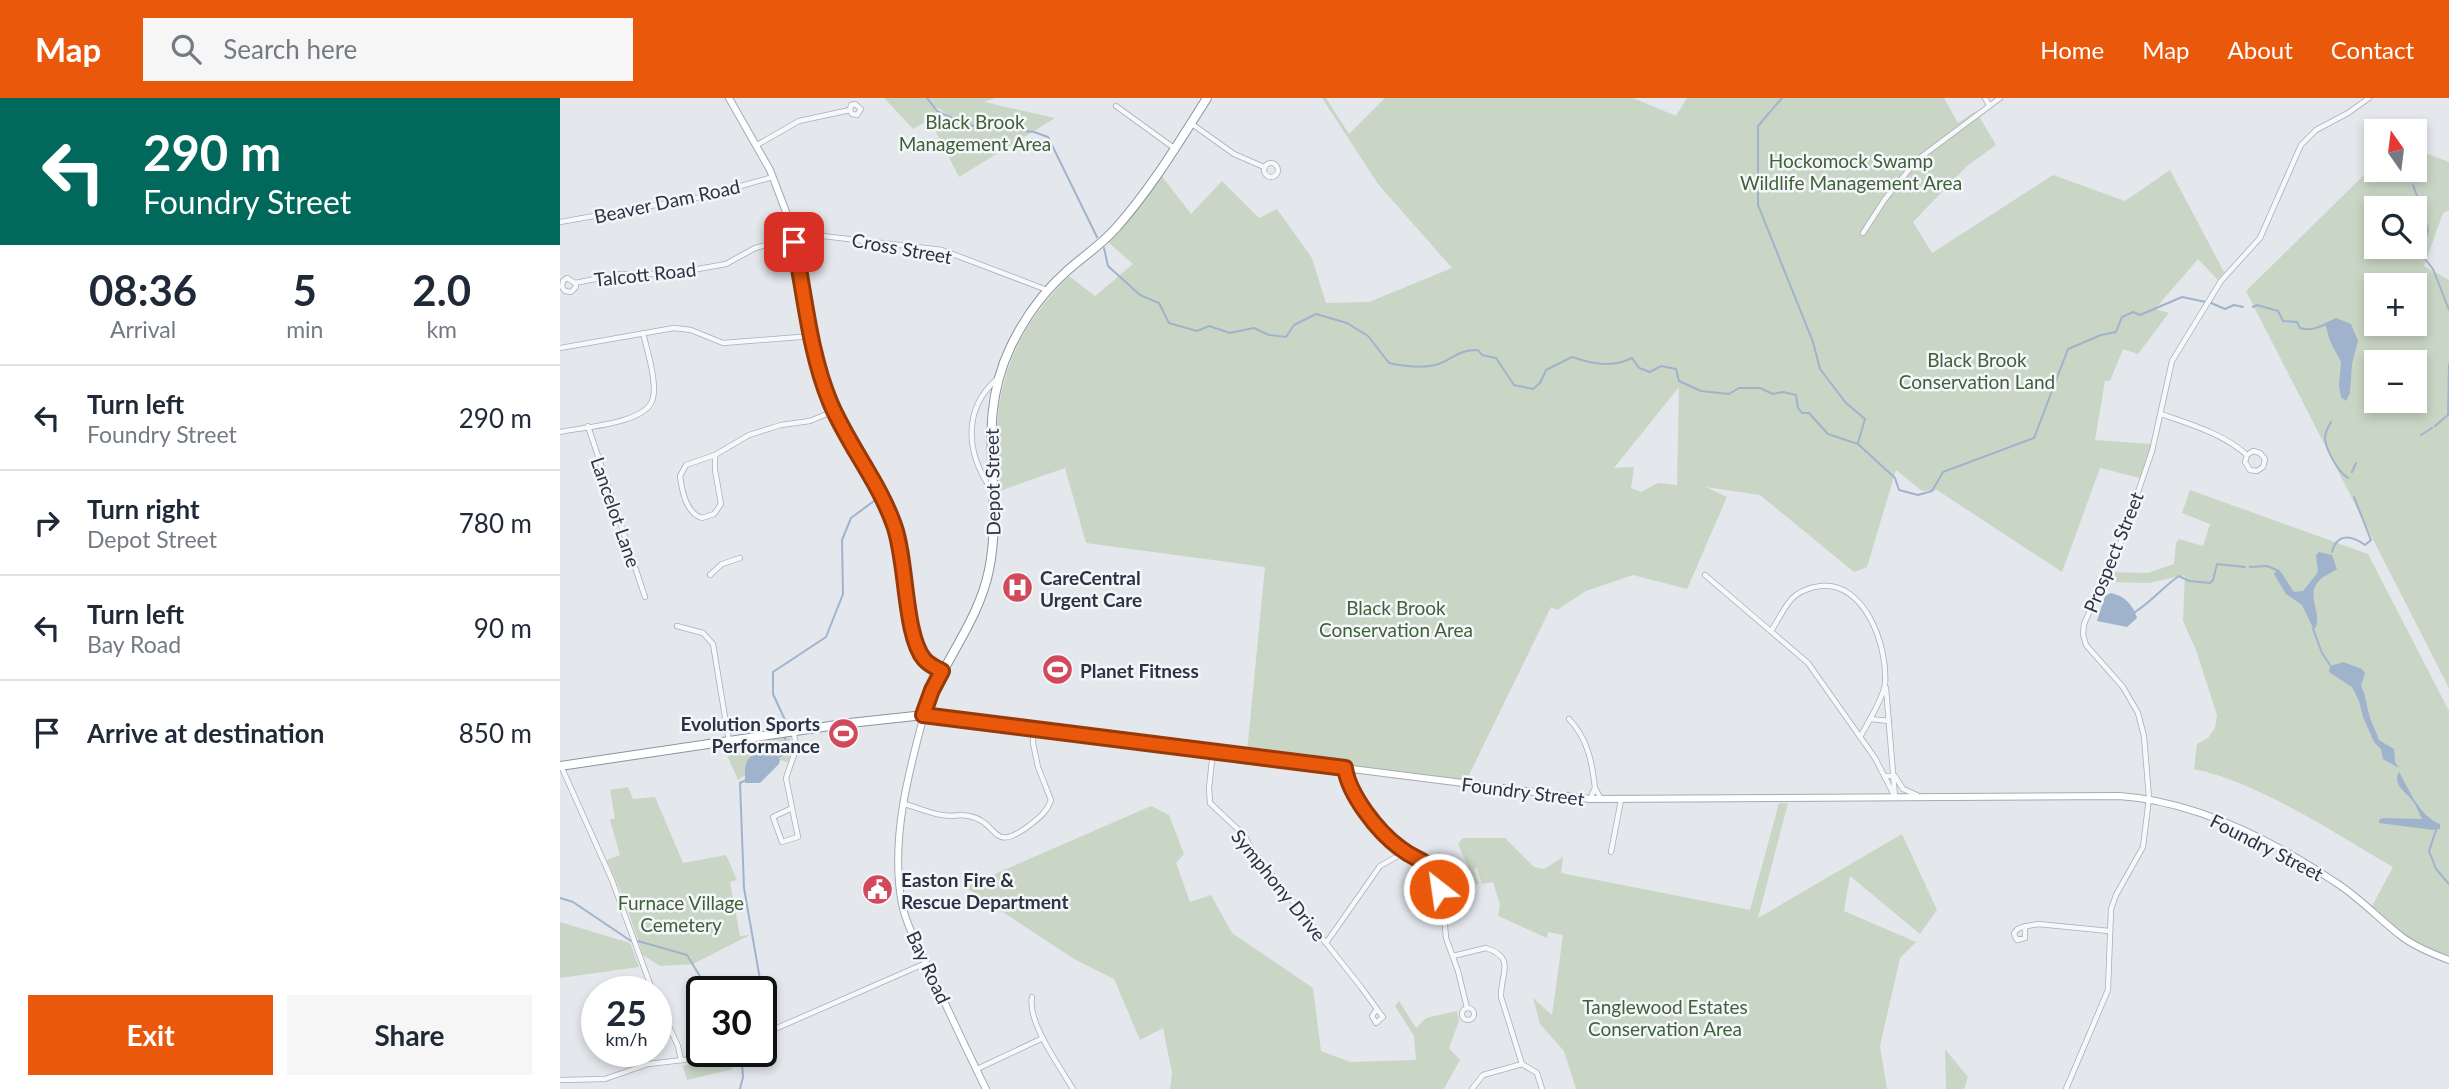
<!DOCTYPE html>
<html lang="en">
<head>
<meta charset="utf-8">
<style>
	body { margin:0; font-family:Lato,sans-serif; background:#f6f6f7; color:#1f2937; height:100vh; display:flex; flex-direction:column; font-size:26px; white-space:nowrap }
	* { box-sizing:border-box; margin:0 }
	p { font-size:23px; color:#747a83 }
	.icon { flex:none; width:38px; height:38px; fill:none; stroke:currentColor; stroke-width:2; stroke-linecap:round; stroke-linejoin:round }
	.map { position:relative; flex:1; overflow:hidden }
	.details { display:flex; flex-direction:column; background:#fff; width:560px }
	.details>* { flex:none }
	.banner { background:#00695c; color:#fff; overflow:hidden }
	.needle { width:46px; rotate:346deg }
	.tools { position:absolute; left:1804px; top:21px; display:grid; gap:14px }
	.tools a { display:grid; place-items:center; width:63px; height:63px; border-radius:0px; background:#fff; box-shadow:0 4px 10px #0003; font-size:35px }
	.speed { position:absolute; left:21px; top:878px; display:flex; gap:14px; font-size:35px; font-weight:700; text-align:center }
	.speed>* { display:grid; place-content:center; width:91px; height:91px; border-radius:50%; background:#fff; box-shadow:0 4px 10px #0003; line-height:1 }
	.speed small { font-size:18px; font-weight:400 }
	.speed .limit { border:4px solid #111; border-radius:10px; background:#fff; color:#111 }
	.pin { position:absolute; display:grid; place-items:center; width:60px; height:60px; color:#fff; margin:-30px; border-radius:14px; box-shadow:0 4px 10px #0006 }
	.me { position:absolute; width:77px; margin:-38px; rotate:330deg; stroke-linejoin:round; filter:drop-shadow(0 0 5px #0008) }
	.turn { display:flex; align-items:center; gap:24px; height:147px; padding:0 28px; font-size:32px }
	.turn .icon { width:91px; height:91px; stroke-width:2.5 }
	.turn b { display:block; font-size:49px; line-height:60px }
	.eta { display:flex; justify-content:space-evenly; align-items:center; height:119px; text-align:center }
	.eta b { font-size:42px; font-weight:700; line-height:49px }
	.button { display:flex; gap:14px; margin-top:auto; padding:14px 28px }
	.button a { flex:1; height:80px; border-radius:0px; background:#ea580c; color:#fff; font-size:28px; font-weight:700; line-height:80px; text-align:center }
	.button a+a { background:#f6f6f7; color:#1f2937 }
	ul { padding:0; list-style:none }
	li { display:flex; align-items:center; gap:21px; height:105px; padding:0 28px; border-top:2px solid #e0e1e3 }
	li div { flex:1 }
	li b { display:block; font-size:26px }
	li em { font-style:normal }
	header { display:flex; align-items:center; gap:42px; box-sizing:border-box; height:98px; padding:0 35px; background:#ea580c; color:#fff }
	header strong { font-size:33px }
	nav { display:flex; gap:38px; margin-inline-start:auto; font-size:24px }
	.search { width:490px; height:63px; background:#f6f6f7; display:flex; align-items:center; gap:18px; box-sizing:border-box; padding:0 24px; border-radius:0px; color:#747a83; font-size:26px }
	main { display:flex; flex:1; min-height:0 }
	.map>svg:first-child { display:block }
	.green { fill:#c9d6c5; fill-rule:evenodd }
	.water { fill:#9fb4cc }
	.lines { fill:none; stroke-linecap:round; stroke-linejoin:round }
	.stream { stroke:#9fb4cc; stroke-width:2 }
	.minor-casing { stroke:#a9aeb7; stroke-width:6 }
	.major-casing { stroke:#a3abb8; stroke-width:8 }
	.highway-casing { stroke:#8b94a3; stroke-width:10 }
	.minor { stroke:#f7f8fa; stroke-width:4.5 }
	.major { stroke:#fff; stroke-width:6 }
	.highway { stroke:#fff; stroke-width:8 }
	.route-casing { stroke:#983908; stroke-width:18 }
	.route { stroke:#ea580c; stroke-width:12 }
	.labels { text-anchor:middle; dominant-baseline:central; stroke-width:5; stroke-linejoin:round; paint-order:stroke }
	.park-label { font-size:19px; fill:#3f6138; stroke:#f4f6f9 }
	.street-label { font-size:19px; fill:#2b3445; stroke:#f4f6f9 }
	.poi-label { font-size:19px; font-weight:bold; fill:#2b3445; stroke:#f4f6f9; text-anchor:start }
</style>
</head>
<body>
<header>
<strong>Map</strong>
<div class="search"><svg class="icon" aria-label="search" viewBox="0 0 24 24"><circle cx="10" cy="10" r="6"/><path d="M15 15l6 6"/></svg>Search here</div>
<nav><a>Home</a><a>Map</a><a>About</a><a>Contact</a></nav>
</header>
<main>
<section class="details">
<div class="banner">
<div class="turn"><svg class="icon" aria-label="left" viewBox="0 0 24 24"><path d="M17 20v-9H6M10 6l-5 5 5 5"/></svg><div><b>290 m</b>Foundry Street</div></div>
</div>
<div class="eta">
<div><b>08:36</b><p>Arrival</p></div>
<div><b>5</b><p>min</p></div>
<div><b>2.0</b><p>km</p></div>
</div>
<ul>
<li><svg class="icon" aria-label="left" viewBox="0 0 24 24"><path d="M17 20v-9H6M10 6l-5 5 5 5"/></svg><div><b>Turn left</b><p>Foundry Street</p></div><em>290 m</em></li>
<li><svg class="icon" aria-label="right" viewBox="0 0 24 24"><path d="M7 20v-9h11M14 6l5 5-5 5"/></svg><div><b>Turn right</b><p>Depot Street</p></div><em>780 m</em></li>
<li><svg class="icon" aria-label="left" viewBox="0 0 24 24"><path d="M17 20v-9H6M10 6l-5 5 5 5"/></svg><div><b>Turn left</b><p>Bay Road</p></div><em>90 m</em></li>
<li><svg class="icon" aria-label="arrive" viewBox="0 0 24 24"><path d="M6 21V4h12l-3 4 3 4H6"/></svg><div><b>Arrive at destination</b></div><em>850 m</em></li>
</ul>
<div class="button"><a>Exit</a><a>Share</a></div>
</section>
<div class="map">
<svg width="1889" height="991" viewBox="0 0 1889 991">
	<rect width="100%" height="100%" fill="#e4e7ec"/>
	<g class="green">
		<path d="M324,0H435L424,4L495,20L399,79L376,34L387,16L378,10L371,21L353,31Z"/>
		<path d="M762,0H766L789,36L825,0H1073L1116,18L1127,0H1384L1398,25L1416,13L1436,47L1407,68L1353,124L1372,155L1493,77L1565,103L1610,72L1664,174L1658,182L1638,161L1595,211L1609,215L1578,256L1563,251L1550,283H1545L1535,342L1592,346L1580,380L1540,370L1502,474L1377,392L1362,393L1336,372L1307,469L1294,474L1200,397L1146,389L1167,399L1127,491L1073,477L1026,493L997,512L991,509L906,683L687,654L705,469L526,445L505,370L439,393C430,303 444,243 509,178L535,198L573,166L548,144L572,118L601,77L631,116L662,83L699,120L717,111L752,160L766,205L809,204L892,170L818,86ZM1119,289L1117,387L1098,385L1081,394L1071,390L1074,369L1054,370Z"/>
		<path d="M1859,53L1889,64V112L1883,115L1864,168L1889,182V590L1686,193L1812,69L1816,68V72H1855V55ZM1816,110H1855V149H1816ZM1816,187H1855V226H1816ZM1816,264H1855V303H1816Z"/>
		<path d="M1630,392L1808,456L1889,613V859L1851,841L1811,810L1833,769C1773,735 1701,685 1634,671L1637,646L1648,640L1655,630L1657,617L1636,552L1623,523L1625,477L1589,485L1546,484L1550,474L1588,475L1614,466L1616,445L1619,441L1643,448L1650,426L1622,415Z"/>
		<path d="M227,638L231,641L233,650L228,664L212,660L178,682L163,648Z"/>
		<path d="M68,689L73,701L95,699L123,765L166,757L177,782L170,784L180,838L190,837L133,866L100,868L83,857L64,801L47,762L60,757L50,722L55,720L50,692Z"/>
		<path d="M1219,705H1228L1198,820L1342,736L1377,812L1360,836L1290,778L1284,813L1356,844L1340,860L1320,948L1327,991H1016L1004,953L980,926L973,900L992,917L1003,837L988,834L987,840L938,818L940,807L933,784L922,786L917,770L914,771L919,786L916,787L898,746L903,740H945L974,769L984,771L1003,759L1001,775L1190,812Z"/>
		<path d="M591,708L609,717L624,756L616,765L630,804L651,797L672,835L753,890L761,953L790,964L856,962L854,938L835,908L839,903L856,930L866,920L897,913L899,923L889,950L900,962L884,991H610L612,975L603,930L580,942L554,881L514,861L405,789Z"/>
		<path d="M0,824L70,845L79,869L0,880Z"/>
		<path d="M1385,951L1408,979L1404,991H1386Z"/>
		<path d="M167,954L173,971L127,982L123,968Z"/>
	</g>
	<g class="water">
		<path d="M1776,220L1791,226L1798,243L1792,266L1790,295L1786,303L1781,299L1779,287L1781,264L1770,243L1765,225Z"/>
		<path d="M1759,454L1772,457L1777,471C1772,475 1767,476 1762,480C1742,496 1765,515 1754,532L1742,507L1726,496L1714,476L1716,473L1721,474L1734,494L1743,493L1758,474L1756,457Z"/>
		<path d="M1551,495C1565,498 1573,507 1577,520L1567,529L1537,523L1545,498Z"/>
		<path d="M1783,564L1802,571L1805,575L1801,588C1806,597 1806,606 1809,616C1810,622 1817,635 1819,642L1834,651L1835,664L1839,670L1823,661L1821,651L1814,644L1803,619L1799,603L1792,589L1769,574L1770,568Z"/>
		<path d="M198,654H207L217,657L220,662L219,666L200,685H185C185,670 183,661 198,654Z"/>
		<path d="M1839,674C1849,691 1859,718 1880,726V731L1873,732L1819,725V722L1823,720L1862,721C1860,717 1857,710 1855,706C1849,696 1831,687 1839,674Z"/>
	</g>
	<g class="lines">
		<g class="stream">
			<path d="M367,0L377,13L407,27L474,34L488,39L537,139"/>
			<path d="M1222,0L1198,28V107L1253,244L1260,271L1286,305L1305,321L1298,345"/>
			<path d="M1853,87L1859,103"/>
			<path d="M1866,124L1868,132L1861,156L1873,171L1889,212"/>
			<path d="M544,150L548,168L580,197L599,205L609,225L637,233L649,228L670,235L694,230L709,237L726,239L734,227L756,216L787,225L808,238L829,265C843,268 860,271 875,267C894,262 895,252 918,252L922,257L936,260L954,287L973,291L980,285L986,272L1012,259C1033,266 1052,270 1072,260L1079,270L1090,274L1101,268L1116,271L1119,283L1141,293L1169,296L1179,290H1200L1213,296L1223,294L1236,297L1238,310L1242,315H1249L1268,336L1298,346L1335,380L1339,392L1358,397L1372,393L1383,374L1474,340L1508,251L1541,237L1556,234L1562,219L1573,214L1580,217L1622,199L1646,204"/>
			<path d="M1651,205L1665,211L1674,207L1683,209"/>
			<path d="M1693,209L1697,207L1718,213L1723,223L1737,224L1740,230C1750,233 1757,230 1766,226"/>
			<path d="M1771,324C1768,329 1765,334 1765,340C1766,352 1778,374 1788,380"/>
			<path d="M1875,328L1888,317L1889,266"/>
			<path d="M1861,337L1872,330"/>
			<path d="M1792,374L1796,365"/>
			<path d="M1772,454C1777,435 1791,437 1805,447L1811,442L1794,399"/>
			<path d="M1690,469L1707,468L1719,473"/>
			<path d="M1575,514C1592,503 1603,489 1619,478L1629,483L1650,485L1653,482L1657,466L1685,469"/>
			<path d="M1753,531L1762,555L1770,567"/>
			<path d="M224,630L225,622L213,596V574L266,539L283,496L282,442L291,420L318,400"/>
			<path d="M219,659L226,655L225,639"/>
			<path d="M186,682L180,685L184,790L205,910L201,913"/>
			<path d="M1876,732L1869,753L1876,771L1889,786"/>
			<path d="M0,800L13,804L71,843"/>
			<path d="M78,843L127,857L141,880L153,894"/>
			<path d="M180,991L183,979L181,954"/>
		</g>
		<defs>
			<g id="minor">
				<path d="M1425,0L1429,7"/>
				<path d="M556,8L614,50"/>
				<path d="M632,26L674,56L704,69"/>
				<path d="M197,47L239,23L290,12L292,16L297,17L301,11L295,6L291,7L290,12"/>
				<circle cx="711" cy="72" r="7"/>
				<path d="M0,124L141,99L213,79"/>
				<path d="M1303,135L1325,101L1357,62L1440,0"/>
				<path d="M15,185L16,189L11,194L5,193L2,189L3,183L7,180L15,185L60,176H110L166,166L195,150L229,141L263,138L382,152L487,192"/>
				<path d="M0,250L114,230L131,232L163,245L252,238"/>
				<path d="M1601,316C1630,326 1664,336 1687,357L1685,364L1690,372L1697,373L1703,369L1705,361L1700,355L1693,353L1687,357"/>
				<path d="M28,328L85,499"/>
				<path d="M0,334C22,329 88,326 93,300C97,283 87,252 83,235"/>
				<path d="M155,357V372L161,406L154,416L142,420C126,415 122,393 120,378L126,367L155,357L189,337L221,327L250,323L274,313"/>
				<path d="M431,391C406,355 402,311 438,280"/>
				<path d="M150,477L162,466L180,460"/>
				<path d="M1145,477L1248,565L1315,660L1335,699"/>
				<path d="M117,528L143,535L153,546L169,643"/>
				<path d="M1211,533C1219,522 1225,505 1236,497C1243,492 1252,489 1261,488C1306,484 1328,550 1325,586C1324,598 1307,627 1300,639"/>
				<path d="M1326,590L1335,699"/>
				<path d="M1009,621C1028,641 1032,664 1035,690"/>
				<path d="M1310,621L1329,623"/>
				<path d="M653,653L649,690L650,705L684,737L692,752L801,889L817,911L812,918L816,925L823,919L817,911"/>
				<path d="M1,668L52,782L93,894"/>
				<path d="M785,670L789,688L821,733L841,751L858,759L871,769L883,805L886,840L898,873L907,910"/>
				<path d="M1324,678H1335L1343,691L1357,697"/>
				<path d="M1030,701L1035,690L1041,701"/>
				<path d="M344,706C356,709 369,715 382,717C391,719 400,716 409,718C440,724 430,757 470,727C479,720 487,714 491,702L478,669L473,645V630"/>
				<path d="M230,711L213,719L222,744L238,739L226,680L236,651L234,635"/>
				<path d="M1051,754L1061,702"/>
				<path d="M1465,828V840L1457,842L1454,836C1456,830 1462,829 1467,828L1478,826L1549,833"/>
				<path d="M766,845L820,768L836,759L841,751"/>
				<path d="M893,858L926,850C957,860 940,877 941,899L962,966"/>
				<path d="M472,899C467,924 500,969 513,991"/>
				<path d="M96,901L118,948L121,962"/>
				<circle cx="908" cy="916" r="6"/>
				<path d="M201,937L366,865"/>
				<path d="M417,971L483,940"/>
				<path d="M0,982L45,981L88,966L132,961L156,954"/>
				<path d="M912,991L923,977L962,966L977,975L982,991"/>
				<path d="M1506,991L1548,892L1551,811L1556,797L1583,749L1589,700L1584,638L1578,615L1563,589L1526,547L1523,536L1524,526L1562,441L1592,353L1612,263L1661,183L1700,140L1741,47L1756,32L1788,15L1809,0"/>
			</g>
			<g id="major">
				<path d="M169,0L210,72L228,119L245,208L269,301L335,430L343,459L350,521L358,551L365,562L382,573"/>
				<path d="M426,991C407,953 389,914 371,875C361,853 347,830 342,806C330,744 348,676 364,617L1030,701L1559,698C1635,703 1712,742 1775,784C1799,799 1819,821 1841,838C1855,849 1873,856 1889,862"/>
			</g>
			<path id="highway" d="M0,668L290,625L364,617C380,566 418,526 429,472C445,393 413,326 451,248C465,219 484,193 508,172C524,158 542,146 556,130C591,91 619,44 647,0"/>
		</defs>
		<use href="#minor" class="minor-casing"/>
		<use href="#major" class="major-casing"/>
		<use href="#highway" class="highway-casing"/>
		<use href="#minor" class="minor"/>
		<use href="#major" class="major"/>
		<use href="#highway" class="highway"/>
	</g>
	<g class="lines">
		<defs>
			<path id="route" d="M234,144C245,197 249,253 270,304C288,347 319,384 334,427C347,462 344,537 364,561C369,567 376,570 382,573L372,592L363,617L785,670C789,697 818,734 840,750C863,768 869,757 879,791"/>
		</defs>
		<use href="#route" class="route-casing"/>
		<use href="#route" class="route"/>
	</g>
	<defs>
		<symbol id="hospital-disc" viewBox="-11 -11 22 22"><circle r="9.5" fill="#d1495b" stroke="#f4f6f9"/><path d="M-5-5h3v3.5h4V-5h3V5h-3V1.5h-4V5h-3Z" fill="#fff"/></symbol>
		<symbol id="stadium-disc" viewBox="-11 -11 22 22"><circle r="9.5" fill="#d1495b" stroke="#f4f6f9"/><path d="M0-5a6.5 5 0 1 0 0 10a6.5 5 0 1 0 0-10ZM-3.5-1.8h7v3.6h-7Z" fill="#fff"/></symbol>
		<symbol id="civic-disc" viewBox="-11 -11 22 22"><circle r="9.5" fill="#d1495b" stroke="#f4f6f9"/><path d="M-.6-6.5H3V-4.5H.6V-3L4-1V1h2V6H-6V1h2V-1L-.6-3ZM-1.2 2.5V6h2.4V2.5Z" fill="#fff"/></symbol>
	</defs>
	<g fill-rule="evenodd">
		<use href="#hospital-disc" x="440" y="472" width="35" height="35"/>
		<use href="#stadium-disc" x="480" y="554" width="35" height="35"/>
		<use href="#stadium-disc" x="266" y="618" width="35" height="35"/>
		<use href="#civic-disc" x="300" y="774" width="35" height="35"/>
	</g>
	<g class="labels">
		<g class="park-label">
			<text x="415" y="23">Black Brook<tspan x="415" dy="22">Management Area</tspan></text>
			<text x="1291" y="62">Hockomock Swamp<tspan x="1291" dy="22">Wildlife Management Area</tspan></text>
			<text x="1417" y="261">Black Brook<tspan x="1417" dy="22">Conservation Land</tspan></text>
			<text x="836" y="509">Black Brook<tspan x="836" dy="22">Conservation Area</tspan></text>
			<text x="121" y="804">Furnace Village<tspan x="121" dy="22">Cemetery</tspan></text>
			<text x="1105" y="908">Tanglewood Estates<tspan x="1105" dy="22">Conservation Area</tspan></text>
		</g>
		<g class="street-label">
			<text transform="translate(107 103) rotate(-12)">Beaver Dam Road</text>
			<text transform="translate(342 150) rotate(10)">Cross Street</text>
			<text transform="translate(85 176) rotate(-6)">Talcott Road</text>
			<text transform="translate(432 384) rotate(-91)">Depot Street</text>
			<text transform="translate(56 414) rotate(71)">Lancelot Lane</text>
			<text transform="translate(1553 454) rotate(-68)">Prospect Street</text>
			<text transform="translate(963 693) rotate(7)">Foundry Street</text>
			<text transform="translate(1707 749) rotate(27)">Foundry Street</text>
			<text transform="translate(719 787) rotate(51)">Symphony Drive</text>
			<text transform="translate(369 869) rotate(65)">Bay Road</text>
		</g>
		<g class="poi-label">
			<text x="480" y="479">CareCentral<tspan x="480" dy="22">Urgent Care</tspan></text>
			<text x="520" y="572">Planet Fitness</text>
			<text x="260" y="625" text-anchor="end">Evolution Sports<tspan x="260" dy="22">Performance</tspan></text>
			<text x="341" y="781">Easton Fire &amp;<tspan x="341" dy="22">Rescue Department</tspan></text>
		</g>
	</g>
</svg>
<div class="tools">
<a><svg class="needle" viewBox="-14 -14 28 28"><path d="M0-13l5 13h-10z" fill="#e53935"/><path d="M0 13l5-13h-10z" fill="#747a83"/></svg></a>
<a><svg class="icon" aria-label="search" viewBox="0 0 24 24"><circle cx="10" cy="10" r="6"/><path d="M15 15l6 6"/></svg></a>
<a>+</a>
<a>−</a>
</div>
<div class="speed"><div>25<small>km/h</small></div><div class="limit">30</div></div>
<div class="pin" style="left:234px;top:144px;background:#d93025"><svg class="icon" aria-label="arrive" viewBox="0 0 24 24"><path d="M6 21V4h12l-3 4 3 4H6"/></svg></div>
<svg class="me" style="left:879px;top:791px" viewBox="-20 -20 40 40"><circle r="17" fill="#ea580c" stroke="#fff" stroke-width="3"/><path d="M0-11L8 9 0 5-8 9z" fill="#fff"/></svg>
</div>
</main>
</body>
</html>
